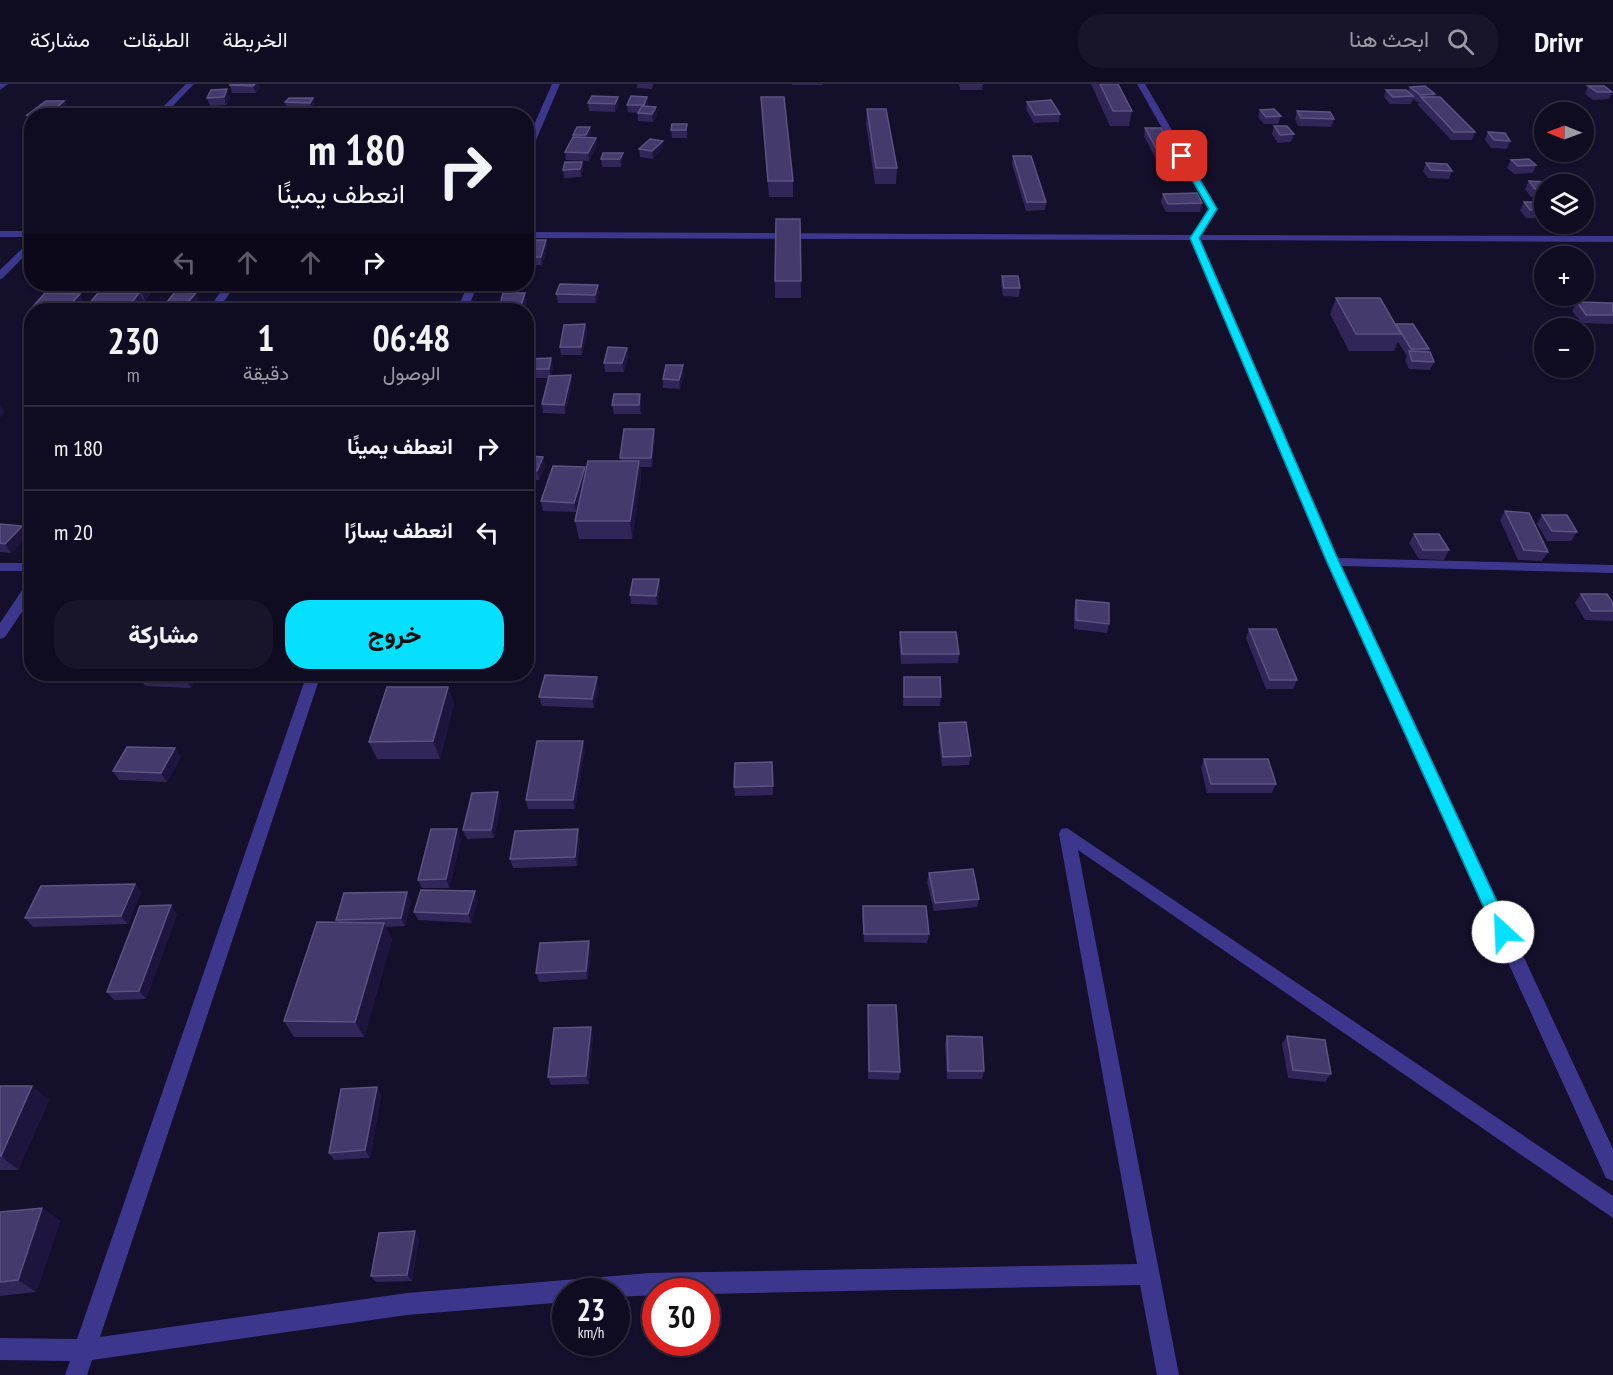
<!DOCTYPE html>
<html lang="ar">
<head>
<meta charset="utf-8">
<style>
	body { margin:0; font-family:"PT Sans Narrow",Vazirmatn,sans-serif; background:#181429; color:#f1f3f6; direction:rtl; height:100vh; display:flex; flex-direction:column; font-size:22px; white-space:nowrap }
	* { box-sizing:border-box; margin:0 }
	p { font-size:20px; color:#9b9ba5 }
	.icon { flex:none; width:33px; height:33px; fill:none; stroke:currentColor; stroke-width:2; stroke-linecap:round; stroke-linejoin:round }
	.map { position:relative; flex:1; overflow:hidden; direction:ltr }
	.panel { position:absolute; left:24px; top:219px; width:510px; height:378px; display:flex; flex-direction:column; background:#0f0b20; border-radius:24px; box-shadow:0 2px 4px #0004,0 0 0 2px #2f2b3e; direction:rtl }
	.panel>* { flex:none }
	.banner { position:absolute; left:24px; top:24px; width:510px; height:183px; border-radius:24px; box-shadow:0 2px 4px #0004,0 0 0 2px #2f2b3e; direction:rtl; background:#0f0b20; color:#f1f3f6; overflow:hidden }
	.needle { width:39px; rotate:271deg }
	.tools { position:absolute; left:1534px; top:18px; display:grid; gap:12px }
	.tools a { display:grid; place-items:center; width:60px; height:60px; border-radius:50%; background:#0f0b20; box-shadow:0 2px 4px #0004,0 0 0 2px #2f2b3e; font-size:30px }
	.speed { position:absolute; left:552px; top:1194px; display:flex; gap:12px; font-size:30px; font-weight:700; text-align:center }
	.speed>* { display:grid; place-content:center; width:78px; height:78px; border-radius:50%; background:#0f0b20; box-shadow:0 2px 4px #0004,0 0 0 2px #2f2b3e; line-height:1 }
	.speed small { font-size:15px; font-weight:400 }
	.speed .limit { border:9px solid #d22; background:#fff; color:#111 }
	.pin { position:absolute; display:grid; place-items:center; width:51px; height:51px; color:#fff; margin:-26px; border-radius:12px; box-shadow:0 3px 9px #0006 }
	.me { position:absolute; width:66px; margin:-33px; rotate:335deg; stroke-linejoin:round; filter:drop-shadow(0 0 4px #0008) }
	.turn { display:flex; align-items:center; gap:21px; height:126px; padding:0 30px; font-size:27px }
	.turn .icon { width:78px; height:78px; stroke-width:2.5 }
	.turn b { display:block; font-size:42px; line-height:51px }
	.lanes { display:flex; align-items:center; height:57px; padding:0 30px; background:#0003; justify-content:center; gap:30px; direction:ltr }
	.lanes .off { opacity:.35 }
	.eta { display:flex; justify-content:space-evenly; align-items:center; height:102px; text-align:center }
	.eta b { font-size:36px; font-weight:800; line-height:42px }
	.primary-button { display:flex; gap:12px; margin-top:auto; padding:12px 30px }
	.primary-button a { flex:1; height:69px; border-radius:24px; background:#05e0ff; color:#111; font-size:24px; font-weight:800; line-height:69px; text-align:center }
	.primary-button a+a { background:#181429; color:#f1f3f6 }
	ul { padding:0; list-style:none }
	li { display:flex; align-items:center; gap:18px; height:84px; padding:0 30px; border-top:2px solid #2f2b3e }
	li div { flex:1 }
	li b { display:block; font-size:22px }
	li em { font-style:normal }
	header { display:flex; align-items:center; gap:36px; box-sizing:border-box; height:84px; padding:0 30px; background:#0f0b20; border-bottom:2px solid #2f2b3e }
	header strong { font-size:28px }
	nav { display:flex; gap:33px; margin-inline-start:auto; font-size:21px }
	.search { width:420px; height:54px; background:#181429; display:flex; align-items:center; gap:15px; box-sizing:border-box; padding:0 21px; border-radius:24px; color:#9b9ba5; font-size:22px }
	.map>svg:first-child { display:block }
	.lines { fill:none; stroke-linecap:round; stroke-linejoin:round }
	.minor { fill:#3c378d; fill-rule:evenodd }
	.wall { fill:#322659 }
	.shaded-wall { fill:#1e153f }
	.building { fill:#443a6b; stroke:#5c5382; stroke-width:1.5 }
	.route { fill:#05e0ff; stroke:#0392a6; stroke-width:1.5 }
</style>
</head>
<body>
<header>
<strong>Drivr</strong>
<div class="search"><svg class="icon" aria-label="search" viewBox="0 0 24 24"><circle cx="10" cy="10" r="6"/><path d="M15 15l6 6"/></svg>ابحث هنا</div>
<nav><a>الخريطة</a><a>الطبقات</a><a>مشاركة</a></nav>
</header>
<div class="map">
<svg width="1613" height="1291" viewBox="0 0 1613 1291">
	<rect width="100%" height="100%" fill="#140f2b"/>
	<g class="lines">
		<g class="minor">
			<path d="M0,0H8L0,6Z"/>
			<path d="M186,0H194L163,32H154Z"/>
			<path d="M552,0H560L530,70L526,72V59Z"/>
			<path d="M1137,0H1145L1218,125L1202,151L1613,152V158L1201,156L1338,474L1613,481V489L1342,482L1613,1065V1097L1606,1094L1326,478L1191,156L526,154V148L1192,151L1208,125Z"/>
			<rect x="0" y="147" width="32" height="6"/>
			<path d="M32,155V164L3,194L0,195V186Z"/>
			<path d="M226,200H236L218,226H208Z"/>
			<path d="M468,200H478L467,226H457Z"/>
			<rect x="0" y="479" width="32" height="8"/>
			<path d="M32,498V513L5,553L0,555V539L27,499Z"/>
			<path d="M307,590H321L100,1253L407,1209L649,1189L1137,1180L1059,750L1061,745L1067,744L1613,1112V1134L1078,766L1179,1291H1157L1140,1201L706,1210V1208H656V1211L616,1213V1208H566V1218L407,1231L92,1276L87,1291H65L70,1277L0,1276V1254L77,1255Z"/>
		</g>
	</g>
	<g class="wall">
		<path d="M258,0L260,4L256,9H232L230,1Z"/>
		<path d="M637,0H653L652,5L637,4Z"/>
		<rect x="792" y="0" width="31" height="1"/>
		<path d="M959,0H983L982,6H960Z"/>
		<path d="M1091,0H1118L1132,27L1129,42H1110Z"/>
		<path d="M1588,2L1612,8L1609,15L1593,16L1585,10Z"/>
		<path d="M1410,3L1435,10L1434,13L1475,48L1472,56H1451L1418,21L1419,18H1417L1413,15L1411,20H1390L1384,13L1386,6L1408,7Z"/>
		<path d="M230,13L226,21L210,22L207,14Z"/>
		<path d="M647,13L648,21L647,23L657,31L653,38L638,37V29L628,28L627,21Z"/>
		<path d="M761,13L793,97V113H769Z"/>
		<path d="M313,14L315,22L312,26H287L285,18Z"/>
		<path d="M64,17L68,24L60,32H32V39H31L27,31Z"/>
		<path d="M1027,18L1060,30L1059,38L1034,39L1026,25Z"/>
		<path d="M588,19L619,21L615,28L589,27Z"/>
		<path d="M867,25L897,84L896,100H875L866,40Z"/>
		<path d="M1260,26L1281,32L1278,40H1264L1258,33Z"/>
		<path d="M1297,27L1334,35L1331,43L1298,42L1295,35Z"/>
		<path d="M687,40V54H672L671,46Z"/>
		<path d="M1274,42L1294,50L1291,58L1278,59L1272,50Z"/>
		<path d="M590,43L591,51L590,53L596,54L597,61L589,77L566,76L565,68L574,53L573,51Z"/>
		<path d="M1145,44L1180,79L1178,86L1162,87L1144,52Z"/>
		<path d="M1488,48L1510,57L1507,65L1491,64L1485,56Z"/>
		<path d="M663,57V64L653,75L640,73L639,65Z"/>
		<path d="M623,69V77L621,83H602L601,75Z"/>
		<path d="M1013,72L1046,118L1045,126L1026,127L1012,80Z"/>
		<path d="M1511,76L1536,81L1533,89L1514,90L1507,84Z"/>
		<path d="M582,78L583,86L581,93L564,94L563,86Z"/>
		<path d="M1426,79L1452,87L1449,95L1428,94L1423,87Z"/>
		<path d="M1529,97L1545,100V114L1531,113L1525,105Z"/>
		<path d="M1163,110L1202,119L1200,128H1166L1161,118Z"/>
		<path d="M1524,118L1545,121V134H1526L1520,126Z"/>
		<path d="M800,135L801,214H775V197Z"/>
		<path d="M526,156H546L547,165L542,181H526Z"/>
		<path d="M1002,192L1020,204L1019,213L1003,212L1001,200Z"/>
		<path d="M155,204L145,217L142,216L143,218L123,209L122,208Z"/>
		<path d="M525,209L527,218L524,226H499V225Z"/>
		<path d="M599,209L596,219H558L556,210Z"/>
		<path d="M1336,214L1395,241L1429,265L1428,268L1434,278L1430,286L1409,285L1405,276L1407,272L1398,258L1394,267H1349L1330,230Z"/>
		<path d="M199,218L192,226H170L166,219Z"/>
		<path d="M1577,218L1613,219V240L1582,239L1572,227Z"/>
		<path d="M585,240L587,249L582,271H561L560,263Z"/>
		<path d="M627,264L628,272L624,288H605L604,279Z"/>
		<path d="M551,274L553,283L551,292L571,291L572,300L565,330L543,329L542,320L549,294H526V275Z"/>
		<path d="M684,290L680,305L663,304V295Z"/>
		<path d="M641,319V330H614L612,321Z"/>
		<path d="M655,354L652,383H640L641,395L632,455H579L575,437L581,413L576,428L543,427L541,417L586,388L621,377L620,374Z"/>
		<path d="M526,372L543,373L545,382L539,396H526Z"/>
		<path d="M1505,427L1548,468L1542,477L1518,476L1500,436Z"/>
		<path d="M1542,431L1577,448L1571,457H1547L1537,440Z"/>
		<path d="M0,440L22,442L28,451L11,469L0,468Z"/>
		<path d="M1414,450L1449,466L1444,476L1419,475L1409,459Z"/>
		<path d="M659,495L660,504L657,521L631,520L630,511Z"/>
		<path d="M1581,510L1613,519V535L1612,537L1585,536L1575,519Z"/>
		<path d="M1076,516L1109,540L1107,549L1074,545V525Z"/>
		<path d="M1249,545L1297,596L1293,605H1266L1246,554Z"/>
		<path d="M900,548L959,570L958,579L901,580L899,557Z"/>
		<path d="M141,590H200L191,604L145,602L139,592Z"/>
		<path d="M904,593L941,613L940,622H903Z"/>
		<path d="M599,602L594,624L542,622L539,613Z"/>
		<path d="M448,603L454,620L440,675H377L369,658Z"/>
		<path d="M939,639L971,672L969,681L942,682L938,648Z"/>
		<path d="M585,666L575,725H528L526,716Z"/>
		<path d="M181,673L167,698L119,696L113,687Z"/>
		<path d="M1204,675L1276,700L1272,709H1207L1201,684Z"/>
		<path d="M772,678L773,711L735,712L734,703Z"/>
		<path d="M498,708L501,717L494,754L467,755L463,746Z"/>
		<path d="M461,754L449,804H422L418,796Z"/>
		<path d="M580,754L577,782L513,784L510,775Z"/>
		<path d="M929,789L979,815L977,823L934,827L927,798Z"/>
		<path d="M135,800L141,808L128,840L33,843L25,834Z"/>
		<path d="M478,816L471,839L418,836L414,828Z"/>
		<path d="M411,817L405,842L386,843L392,855L364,953H294L284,937L338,838L336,836Z"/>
		<path d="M863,822L929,850L927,859L864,858L862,831Z"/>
		<path d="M177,830L146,915L114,916L107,908Z"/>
		<path d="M591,865L588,895L539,898L536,889Z"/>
		<path d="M868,921L900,988L899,996L868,995Z"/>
		<path d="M593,951L589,1000L551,1001L548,993Z"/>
		<path d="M947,952L984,987L982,995H947L945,960Z"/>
		<path d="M1287,952L1331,990L1325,998L1288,994L1282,960Z"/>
		<path d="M0,1002L49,1016L18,1086H0Z"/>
		<path d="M377,1003L381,1011L370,1074L334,1076L329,1069Z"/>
		<path d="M42,1124L60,1137L36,1208L0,1212V1128Z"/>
		<path d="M419,1154L412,1197L376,1198L371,1192Z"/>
	</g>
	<g class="shaded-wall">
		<path d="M255,0H258L260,4L256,9L253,2Z"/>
		<path d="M227,5L230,13L226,21L224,13Z"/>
		<path d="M618,13L619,21L615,28V20Z"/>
		<path d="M647,13L648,21L645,29L644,21Z"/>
		<path d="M313,14L315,22L312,26L310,19Z"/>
		<path d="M64,17L68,24L60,32H47Z"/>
		<path d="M656,23L657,31L653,38L652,30Z"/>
		<path d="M590,43L591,51L587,59L586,51Z"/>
		<path d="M596,54L597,61L589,77L588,69Z"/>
		<path d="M663,57V64L653,75L652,67Z"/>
		<path d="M623,69V77L621,83L620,75Z"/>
		<path d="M582,78L583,86L581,93L580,85Z"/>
		<path d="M546,156L547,165L542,181L541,173Z"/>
		<path d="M148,200H153L155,204L145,217L142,208Z"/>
		<path d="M598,201L599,209L596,219L595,211Z"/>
		<path d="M139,209L143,218L136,226H126Z"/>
		<path d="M196,209L199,218L192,226H190L187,219Z"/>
		<path d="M525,209L527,218L524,226H521Z"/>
		<path d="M80,210L84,219L77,226H65Z"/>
		<path d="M585,240L587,249L582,271L581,263Z"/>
		<path d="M627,264L628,272L624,288L622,279Z"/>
		<path d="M551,274L553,283L551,294L549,285Z"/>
		<path d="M683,281L684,290L680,305L679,296Z"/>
		<path d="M571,291L572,300L565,330L564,321Z"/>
		<path d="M640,310L641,319V330L639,321Z"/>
		<path d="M0,319L5,328L0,334Z"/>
		<path d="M654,345L655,354L652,383L651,374Z"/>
		<path d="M543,373L545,382L539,396L537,387Z"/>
		<path d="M639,377L641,395L632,455L630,437Z"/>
		<path d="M585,383L587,392L576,428L574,419Z"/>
		<path d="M22,442L28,451L11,469L5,460Z"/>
		<path d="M659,495L660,504L657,521L656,512Z"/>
		<path d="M190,590H200L191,604L186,595Z"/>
		<path d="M597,593L599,602L594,624L592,615Z"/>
		<path d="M448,603L454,620L440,675L433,657Z"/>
		<path d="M583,657L585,666L575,725L573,716Z"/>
		<path d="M175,664L181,673L167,698L161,689Z"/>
		<path d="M498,708L501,717L494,754L491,746Z"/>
		<path d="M457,745L461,754L449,804L446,795Z"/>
		<path d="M578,745L580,754L577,782L575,773Z"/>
		<path d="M135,800L141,808L128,840L121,832Z"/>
		<path d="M475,807L478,816L471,839L468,830Z"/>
		<path d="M407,808L411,817L405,842L401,834Z"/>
		<path d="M171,821L177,830L146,915L139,907Z"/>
		<path d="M384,839L392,855L364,953L355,938Z"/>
		<path d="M589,857L591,865L588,895L586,887Z"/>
		<path d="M591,943L593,951L589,1000L586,992Z"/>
		<path d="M32,1002L49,1016L18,1086L1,1072Z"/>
		<path d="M377,1003L381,1011L370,1074L365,1066Z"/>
		<path d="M42,1124L60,1137L36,1208L18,1196Z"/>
		<path d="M415,1147L419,1154L412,1197L407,1191Z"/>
	</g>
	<g class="building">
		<path d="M231,0H255L253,2L230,1Z"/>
		<path d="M1100,0H1118L1132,27H1113Z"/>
		<path d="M1425,2L1435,10L1420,11L1410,3Z"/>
		<path d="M1588,2H1604L1612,8H1597Z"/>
		<path d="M227,5L224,13L207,14L211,6Z"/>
		<path d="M1386,6H1406L1413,12L1393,13Z"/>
		<path d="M592,12L618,13L615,20L588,19Z"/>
		<path d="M631,12L647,13L644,21H627Z"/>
		<path d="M761,13H784L793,97H768Z"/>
		<path d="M1421,13H1440L1475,48H1454Z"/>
		<path d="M289,14H313L310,19L285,18Z"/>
		<path d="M1051,16L1060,30L1035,31L1027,18Z"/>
		<path d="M46,17H64L47,32L27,31Z"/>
		<path d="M642,22L656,23L652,30L638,29Z"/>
		<path d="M867,25H886L897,84H876Z"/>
		<path d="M1274,25L1281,32L1266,33L1260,26Z"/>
		<path d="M457,26H474L472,32H455Z"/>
		<path d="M484,27H513L511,32H482Z"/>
		<path d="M1297,27L1330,28L1334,35L1301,34Z"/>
		<path d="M672,40H687L686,46H671Z"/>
		<path d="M1274,42H1287L1294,50L1280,51Z"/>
		<path d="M577,43H590L586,51H573Z"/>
		<path d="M1145,44H1161L1180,79H1164Z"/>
		<path d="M1488,48L1505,49L1510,57L1494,56Z"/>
		<path d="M573,53L596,54L588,69L565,68Z"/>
		<path d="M650,55L663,57L652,67L639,65Z"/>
		<path d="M603,69H623L620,75H601Z"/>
		<path d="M1013,72H1031L1046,118H1027Z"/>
		<path d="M1529,75L1536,81L1518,82L1511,76Z"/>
		<path d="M565,78H582L580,85L563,86Z"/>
		<path d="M1426,79L1447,80L1452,87L1431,86Z"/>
		<path d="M1529,97L1548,98L1550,100H1545V106L1535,105Z"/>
		<path d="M1197,109L1202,119L1168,120L1163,110Z"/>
		<path d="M1524,118H1543L1545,121V126H1530Z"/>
		<path d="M776,135H800L801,197H775Z"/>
		<path d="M526,156H546L541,173H526Z"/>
		<path d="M1002,192H1018L1020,204H1004Z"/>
		<path d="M129,200H148L142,208H122Z"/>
		<path d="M560,200L598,201L595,211L556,210Z"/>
		<path d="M175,208L196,209L187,219H166Z"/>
		<path d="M45,209L80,210L65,226L29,227Z"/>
		<path d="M98,209H139L126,226H84Z"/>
		<path d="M503,209H525L520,225H499Z"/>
		<path d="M1336,214H1380L1401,250H1356Z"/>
		<path d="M1577,218L1613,219V231H1586Z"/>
		<path d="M585,240L581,263H560L564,241Z"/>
		<path d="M1396,240H1413L1429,265H1411Z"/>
		<path d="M608,263L627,264L622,279H604Z"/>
		<path d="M1409,267L1430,268L1434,278L1412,277Z"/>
		<path d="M551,274L549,285H526V275Z"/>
		<path d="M666,281H683L679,296L663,295Z"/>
		<path d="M571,291L564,321L542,320L549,292Z"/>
		<path d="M614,310H640L639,321H612Z"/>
		<path d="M624,345H654L651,374H620Z"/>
		<path d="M526,372L543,373L537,387L526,386Z"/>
		<path d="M588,377H639L630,437H575Z"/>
		<path d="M553,382L585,383L574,419L541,417Z"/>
		<path d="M1505,427L1529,429L1548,468L1524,466Z"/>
		<path d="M1542,431H1567L1577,448L1552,447Z"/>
		<path d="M0,440L22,442L5,460L0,459Z"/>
		<path d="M1414,450H1439L1449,466H1423Z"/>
		<path d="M633,495H659L656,512L630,511Z"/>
		<path d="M1581,510H1607L1613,519V527H1591Z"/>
		<path d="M1076,516L1109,519V540L1076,536Z"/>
		<path d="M1249,545H1276L1297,596H1270Z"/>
		<path d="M900,548H956L959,570H902Z"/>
		<path d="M141,590H190L186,595L139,592Z"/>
		<path d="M545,591L597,593L592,615L539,613Z"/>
		<path d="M904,593H940L941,613H904Z"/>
		<path d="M387,603H448L433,657L369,658Z"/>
		<path d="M966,638L971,672L943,673L939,639Z"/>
		<path d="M537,657H583L573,716H526Z"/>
		<path d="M127,663L175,664L161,689L113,687Z"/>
		<path d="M1204,675H1268L1276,700H1211Z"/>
		<path d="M772,678L773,702L734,703L735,679Z"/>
		<path d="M498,708L491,746H463L472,709Z"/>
		<path d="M431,745H457L446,795L418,796Z"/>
		<path d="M578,745L575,773L510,775L515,747Z"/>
		<path d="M973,785L979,815L935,819L929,789Z"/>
		<path d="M135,800L121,832L25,834L41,802Z"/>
		<path d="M421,806L475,807L468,830L414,828Z"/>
		<path d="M407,808L401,834L336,836L344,809Z"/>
		<path d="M171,821L139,907L107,908L140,822Z"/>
		<path d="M863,822H926L929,850H864Z"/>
		<path d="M317,838L384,839L355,938L284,937Z"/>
		<path d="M589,857L586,887L536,889L540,859Z"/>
		<path d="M868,921H896L900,988L869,987Z"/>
		<path d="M591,943L586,992L548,993L554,944Z"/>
		<path d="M947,952L982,953L984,987H948Z"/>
		<path d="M1287,952L1325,956L1331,990L1293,986Z"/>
		<path d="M0,1002H32L1,1072H0Z"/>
		<path d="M377,1003L365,1066L329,1069L341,1005Z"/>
		<path d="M42,1124L18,1196L0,1198V1128Z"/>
		<path d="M415,1147L407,1191L371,1192L379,1149Z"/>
	</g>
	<path class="route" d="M1182,69L1186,72L1217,125L1199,154L1339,478L1511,848L1509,852L1503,854L1498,852L1495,848L1327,478L1190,154L1209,125L1178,72Z"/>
</svg>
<div class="tools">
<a><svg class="needle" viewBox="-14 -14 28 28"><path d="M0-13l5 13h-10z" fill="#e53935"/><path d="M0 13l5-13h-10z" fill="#9b9ba5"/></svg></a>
<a><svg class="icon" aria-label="layers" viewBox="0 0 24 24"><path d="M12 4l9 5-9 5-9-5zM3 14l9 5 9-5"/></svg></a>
<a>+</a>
<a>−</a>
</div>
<div class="speed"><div>23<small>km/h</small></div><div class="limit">30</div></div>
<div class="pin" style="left:1182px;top:72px;background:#d93025"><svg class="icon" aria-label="arrive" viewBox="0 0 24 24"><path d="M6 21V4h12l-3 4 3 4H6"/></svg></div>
<svg class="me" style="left:1503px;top:848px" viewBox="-20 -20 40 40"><circle r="19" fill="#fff"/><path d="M0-13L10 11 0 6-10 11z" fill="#05e0ff"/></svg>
<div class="banner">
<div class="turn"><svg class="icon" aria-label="right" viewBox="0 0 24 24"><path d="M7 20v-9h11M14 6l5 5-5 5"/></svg><div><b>180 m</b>انعطف يمينًا</div></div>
<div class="lanes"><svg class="icon off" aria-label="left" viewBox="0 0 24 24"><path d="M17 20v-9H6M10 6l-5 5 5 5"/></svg><svg class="icon off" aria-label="ahead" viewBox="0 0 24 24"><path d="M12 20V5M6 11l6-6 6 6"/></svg><svg class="icon off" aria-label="ahead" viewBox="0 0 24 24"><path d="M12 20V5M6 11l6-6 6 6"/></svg><svg class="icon" aria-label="right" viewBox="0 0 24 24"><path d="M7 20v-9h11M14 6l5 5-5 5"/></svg></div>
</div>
<section class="panel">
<div class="eta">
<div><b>06:48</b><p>الوصول</p></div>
<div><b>1</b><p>دقيقة</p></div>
<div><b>230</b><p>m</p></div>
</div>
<ul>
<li><svg class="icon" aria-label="right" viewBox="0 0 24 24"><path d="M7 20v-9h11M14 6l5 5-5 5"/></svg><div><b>انعطف يمينًا</b></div><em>180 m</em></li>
<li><svg class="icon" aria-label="left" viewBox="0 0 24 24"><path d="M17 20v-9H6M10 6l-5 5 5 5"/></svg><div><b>انعطف يسارًا</b></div><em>20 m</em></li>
</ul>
<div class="primary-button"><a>خروج</a><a>مشاركة</a></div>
</section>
</div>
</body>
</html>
